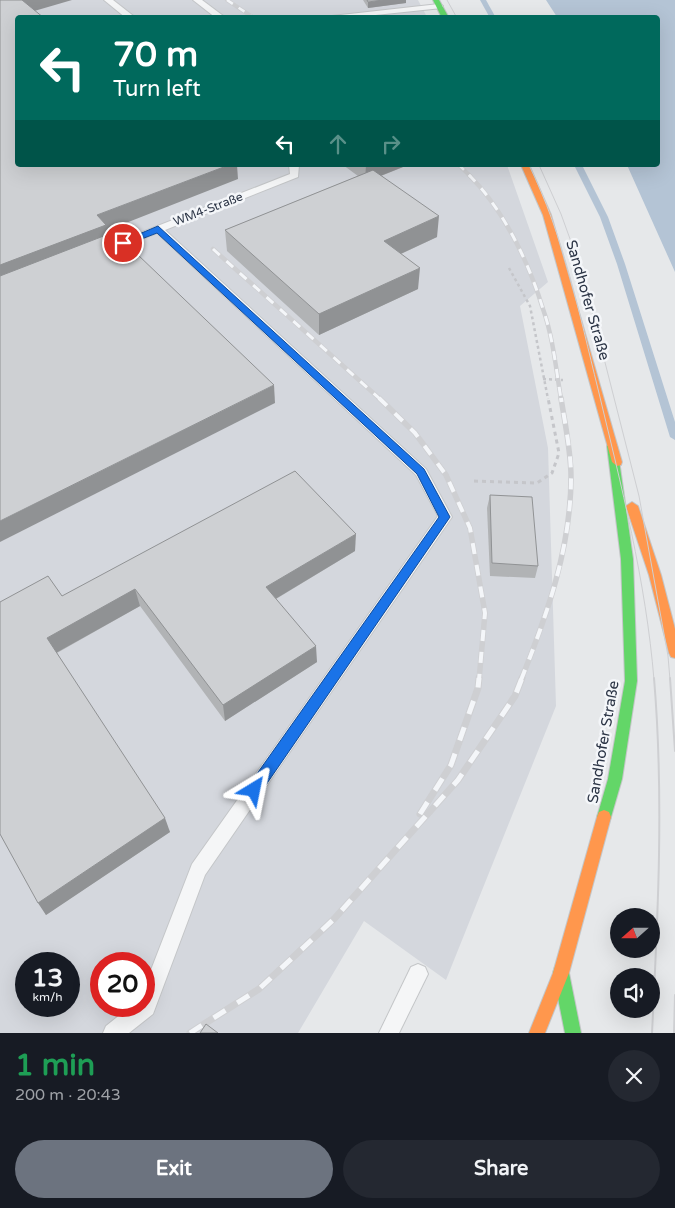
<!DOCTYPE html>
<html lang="en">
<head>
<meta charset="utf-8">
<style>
	body { margin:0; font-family:"Varela Round",sans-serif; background:#242831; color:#f1f3f6; height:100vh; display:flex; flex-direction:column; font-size:19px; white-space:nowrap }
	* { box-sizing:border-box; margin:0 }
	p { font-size:16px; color:#9ea1a6 }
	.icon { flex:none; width:28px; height:28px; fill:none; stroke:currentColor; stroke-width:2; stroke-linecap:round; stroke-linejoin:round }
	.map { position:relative; height:1033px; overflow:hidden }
	.side { display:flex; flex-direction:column; background:#171b24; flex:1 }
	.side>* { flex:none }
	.banner { position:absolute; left:15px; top:15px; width:645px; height:152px; border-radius:5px; box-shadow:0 5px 20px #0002; background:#00695c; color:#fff; overflow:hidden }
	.needle { width:32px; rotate:249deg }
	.fabs { position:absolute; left:610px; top:908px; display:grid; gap:10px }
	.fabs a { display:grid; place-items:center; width:50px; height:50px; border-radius:50%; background:#171b24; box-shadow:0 5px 20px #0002; font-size:25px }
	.speed { position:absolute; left:15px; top:952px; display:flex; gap:10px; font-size:25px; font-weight:700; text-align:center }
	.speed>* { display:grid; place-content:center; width:65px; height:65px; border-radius:50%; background:#171b24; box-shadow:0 5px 20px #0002; line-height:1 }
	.speed small { font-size:12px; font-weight:400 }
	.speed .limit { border:8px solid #d22; background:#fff; color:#111 }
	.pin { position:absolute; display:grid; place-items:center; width:42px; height:42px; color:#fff; margin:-21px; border:2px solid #fff; border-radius:50%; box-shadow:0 1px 5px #0007 }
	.me { position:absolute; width:55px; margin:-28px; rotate:35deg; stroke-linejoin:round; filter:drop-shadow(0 0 4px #0008) }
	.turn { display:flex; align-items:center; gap:18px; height:105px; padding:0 15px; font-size:22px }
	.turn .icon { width:65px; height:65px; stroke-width:2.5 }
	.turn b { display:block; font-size:35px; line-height:42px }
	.lanes { display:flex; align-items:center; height:48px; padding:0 15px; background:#0003; justify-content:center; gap:25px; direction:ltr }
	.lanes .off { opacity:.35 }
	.round { display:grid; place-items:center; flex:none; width:52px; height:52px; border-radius:26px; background:#242831 }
	.head { display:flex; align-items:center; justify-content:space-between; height:85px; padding:0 15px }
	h1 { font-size:30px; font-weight:800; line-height:38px; color:#1e9e55 }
	.primary-button { display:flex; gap:10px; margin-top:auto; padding:10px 15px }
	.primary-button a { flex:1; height:58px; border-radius:30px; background:#6c737f; color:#fff; font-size:20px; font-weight:800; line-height:58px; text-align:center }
	.primary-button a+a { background:#242831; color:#f1f3f6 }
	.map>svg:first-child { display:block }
	.built { fill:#d4d7dd; fill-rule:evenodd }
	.water { fill:#b4c4d5 }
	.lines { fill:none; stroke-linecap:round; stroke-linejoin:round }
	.stream { fill:#b4c4d5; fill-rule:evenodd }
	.lane-casing { stroke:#c4c6c8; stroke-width:2 }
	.fast-casing { stroke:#c4c6c8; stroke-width:2 }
	.slow-casing { stroke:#c4c6c8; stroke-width:2 }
	.path-far1 { stroke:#c5c6ca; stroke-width:2.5; stroke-dasharray:3 3; stroke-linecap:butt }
	.path { stroke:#c5c6ca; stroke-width:3; stroke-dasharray:4 4; stroke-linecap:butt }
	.lane { fill:#f5f6f7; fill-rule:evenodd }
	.fast { fill:#63d668; fill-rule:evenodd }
	.slow { fill:#ff974d; fill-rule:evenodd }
	.tram-far1 { stroke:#cecfd2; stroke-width:1 }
	.tram { stroke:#cecfd2; stroke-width:2 }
	.rail-far3-casing { stroke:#cecfd2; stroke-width:4 }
	.rail-far2-casing { stroke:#cecfd2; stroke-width:4.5 }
	.rail-far1-casing { stroke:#cecfd2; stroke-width:5.5 }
	.rail-casing { stroke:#cecfd2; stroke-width:7 }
	.rail-far3 { stroke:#f4f6f9; stroke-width:2.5; stroke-dasharray:7; stroke-linecap:butt }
	.rail-far2 { stroke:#f4f6f9; stroke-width:3; stroke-dasharray:9; stroke-linecap:butt }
	.rail-far1 { stroke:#f4f6f9; stroke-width:4; stroke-dasharray:11; stroke-linecap:butt }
	.rail { stroke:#f4f6f9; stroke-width:5; stroke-dasharray:14; stroke-linecap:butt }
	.wall { fill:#b1b3b5 }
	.shaded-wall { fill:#909294 }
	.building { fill:#ced0d3; stroke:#909294 }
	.route { fill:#1a73e8; stroke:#114b97 }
	.labels { text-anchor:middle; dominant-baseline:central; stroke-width:5; stroke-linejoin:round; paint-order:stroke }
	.far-street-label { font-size:12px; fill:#2b3445; stroke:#f4f6f9 }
	.street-label { font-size:15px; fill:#2b3445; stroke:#f4f6f9 }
</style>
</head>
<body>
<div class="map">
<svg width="675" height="1033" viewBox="0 0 675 1033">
	<rect width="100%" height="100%" fill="#e6e8ea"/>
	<path class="built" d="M0,0H418L427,17L18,18V165H507L548,282L520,306L548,448L556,706L446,980L364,921L298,1033H0ZM26,964H69V1006H26ZM101,964H144V1006H101Z"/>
	<path class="water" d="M546,0H675V272L627,165H658V18L557,17Z"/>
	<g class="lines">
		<g class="stream">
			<path d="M480,0H486L496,18H490Z"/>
			<path d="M574,165H582L608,217L625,264L675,422V440L670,437L617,264L600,217Z"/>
		</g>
		<defs>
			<g id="lane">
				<path d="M104,0H113L136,18H126Z"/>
				<path d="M193,0H202L226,18H216Z"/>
				<path d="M439,4L443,6L442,8L347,18H314Z"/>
				<path d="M289,165H299L298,177L165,230L426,469L452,517L205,875L153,1014L129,1033H103L106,1026L131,1006H144V988L192,864L438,516L416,475L157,233L112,251H104L103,249L104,247L290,174Z"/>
				<path d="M418,964L425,967L428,974L399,1033H379L411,967Z"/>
			</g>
			<g id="fast">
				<path d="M433,0H439L449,18H442Z"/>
				<path d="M612,442L617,446L633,559L637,681L622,779L611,817L609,822L604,824L599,822L597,817L608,779L625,681L621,559L607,446Z"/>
				<path d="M561,965L567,967L569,973L581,1033H565L553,973L555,967Z"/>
			</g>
			<g id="slow">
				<path d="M521,165H529L551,215L622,462L621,465L617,466L612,462L543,215Z"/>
				<path d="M632,502L638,506L661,575L675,629V658L671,657L669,653L649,575L626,506Z"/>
				<path d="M604,810L609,812L611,817L569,973L545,1033H529L553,973L597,817L599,812Z"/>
			</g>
		</defs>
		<use href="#lane" class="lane-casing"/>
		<use href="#fast" class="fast-casing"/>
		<use href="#slow" class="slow-casing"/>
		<g class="path-far1">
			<path d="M509,268L530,306L548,399"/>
			<path d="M543,379L563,380"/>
		</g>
		<path class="path" d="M474,481L537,483L552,473L559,453L548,398"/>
		<use href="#lane" class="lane"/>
		<use href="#fast" class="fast"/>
		<use href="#slow" class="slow"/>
		<g class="tram-far1">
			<path d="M447,0L457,18"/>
			<path d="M529,165C564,236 579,313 598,389C621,485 646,581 654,680"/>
			<path d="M539,165L561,214L582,272L639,496L668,656L670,680"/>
		</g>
		<g class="tram">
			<path d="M670,678L675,751"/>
			<path d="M652,1033C658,915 664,796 654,678"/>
			<path d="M674,1033L675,995"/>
		</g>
		<defs>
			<g id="rail-far3">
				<path d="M227,0L254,18"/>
				<path d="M459,165L471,177"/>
			</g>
			<g id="rail-far2">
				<path d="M469,175C504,210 529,263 543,309C553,337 556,369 561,399"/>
				<path d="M213,249L380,399"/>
			</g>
			<g id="rail-far1">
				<path d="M379,398L415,433L446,475L470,528L485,613L479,680"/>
				<path d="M521,680C547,615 571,548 571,477C571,451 565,424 561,398"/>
			</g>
			<g id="rail">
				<path d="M420,814L451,765L478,688L479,678"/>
				<path d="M190,1033L259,989L334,919L458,780L515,696L522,678"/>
			</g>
		</defs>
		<use href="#rail-far3" class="rail-far3-casing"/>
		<use href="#rail-far2" class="rail-far2-casing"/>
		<use href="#rail-far1" class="rail-far1-casing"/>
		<use href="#rail" class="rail-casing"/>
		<use href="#rail-far3" class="rail-far3"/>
		<use href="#rail-far2" class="rail-far2"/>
		<use href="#rail-far1" class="rail-far1"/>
		<use href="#rail" class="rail"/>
	</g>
	<g class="wall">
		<path d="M363,0H406V3L368,8Z"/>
		<path d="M343,165H408L381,176L437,237L401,254L418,289L319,335L227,251L225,230L358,176Z"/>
		<path d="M490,495L538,566L535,578L490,576L487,508Z"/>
		<path d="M355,551L276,599L317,662L225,721L140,606L57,653L170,832L46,915L0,834L62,596Z"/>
	</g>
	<g class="shaded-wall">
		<path d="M20,0H72L24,14Z"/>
		<path d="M383,0H406V3L368,8V2Z"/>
		<path d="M229,165H237L238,179L108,230L110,242L0,285V265L97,215Z"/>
		<path d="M366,165H408L365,182Z"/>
		<path d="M439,216L437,237L383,262L384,241Z"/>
		<path d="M420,268L418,289L319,335V314Z"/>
		<path d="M274,385L275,403L0,542V521Z"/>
		<path d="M356,534L355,551L267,604L266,587Z"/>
		<path d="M135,589L140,606L54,654L47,638Z"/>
		<path d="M316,646L317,662L225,721L223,705Z"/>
		<path d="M165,818L170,832L46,915L38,903Z"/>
	</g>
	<g class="building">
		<path d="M0,0H22L44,18H18V165H229L97,215L106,225L0,265Z"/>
		<path d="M367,0H383L368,2Z"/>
		<path d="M373,170L439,216L384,241L420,268L319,314L225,230Z"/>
		<path d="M114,232L274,385L0,521V276Z"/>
		<path d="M295,471L356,534L266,587L316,646L223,705L135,589L47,638L165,818L38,903L0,834V602L48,576L62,596Z"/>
		<path d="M490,495L532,497L538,566L492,563Z"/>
		<path d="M206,1024L218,1033H200Z"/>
	</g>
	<path class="route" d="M158,226L424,469L450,517L259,795L254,797L249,795L247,790L249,785L439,517L417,474L157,233L126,245L118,243Z"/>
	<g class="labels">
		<g class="far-street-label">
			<text transform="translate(208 209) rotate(-21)">WM4-Straße</text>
		</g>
		<g class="street-label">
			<text transform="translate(588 300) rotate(74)">Sandhofer Straße</text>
			<text transform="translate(603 742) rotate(-80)">Sandhofer Straße</text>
		</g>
	</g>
</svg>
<div class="fabs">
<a><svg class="needle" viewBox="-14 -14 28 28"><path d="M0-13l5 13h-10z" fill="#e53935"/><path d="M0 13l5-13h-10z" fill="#9ea1a6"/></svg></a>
<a><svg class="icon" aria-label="sound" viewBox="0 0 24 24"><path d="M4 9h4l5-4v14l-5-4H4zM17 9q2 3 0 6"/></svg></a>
</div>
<div class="speed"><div>13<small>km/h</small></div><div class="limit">20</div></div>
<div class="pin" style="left:123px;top:243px;background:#d93025"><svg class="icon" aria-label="arrive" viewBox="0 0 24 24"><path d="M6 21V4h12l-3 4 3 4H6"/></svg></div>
<svg class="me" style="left:254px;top:790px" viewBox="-20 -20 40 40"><path d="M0-17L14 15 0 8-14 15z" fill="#1a73e8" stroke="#fff" stroke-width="4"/></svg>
<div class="banner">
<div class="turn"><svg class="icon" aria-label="left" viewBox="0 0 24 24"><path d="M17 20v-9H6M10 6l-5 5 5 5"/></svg><div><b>70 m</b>Turn left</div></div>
<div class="lanes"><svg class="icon" aria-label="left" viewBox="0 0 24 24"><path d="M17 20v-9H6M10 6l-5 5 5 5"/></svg><svg class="icon off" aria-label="ahead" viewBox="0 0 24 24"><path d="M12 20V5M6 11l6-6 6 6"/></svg><svg class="icon off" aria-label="right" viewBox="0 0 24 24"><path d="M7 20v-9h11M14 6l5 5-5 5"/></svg></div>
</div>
</div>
<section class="side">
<div class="head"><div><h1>1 min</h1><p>200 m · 20:43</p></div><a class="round"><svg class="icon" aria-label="close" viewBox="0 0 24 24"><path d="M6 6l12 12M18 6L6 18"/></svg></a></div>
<div class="primary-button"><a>Exit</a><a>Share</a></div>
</section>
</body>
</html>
